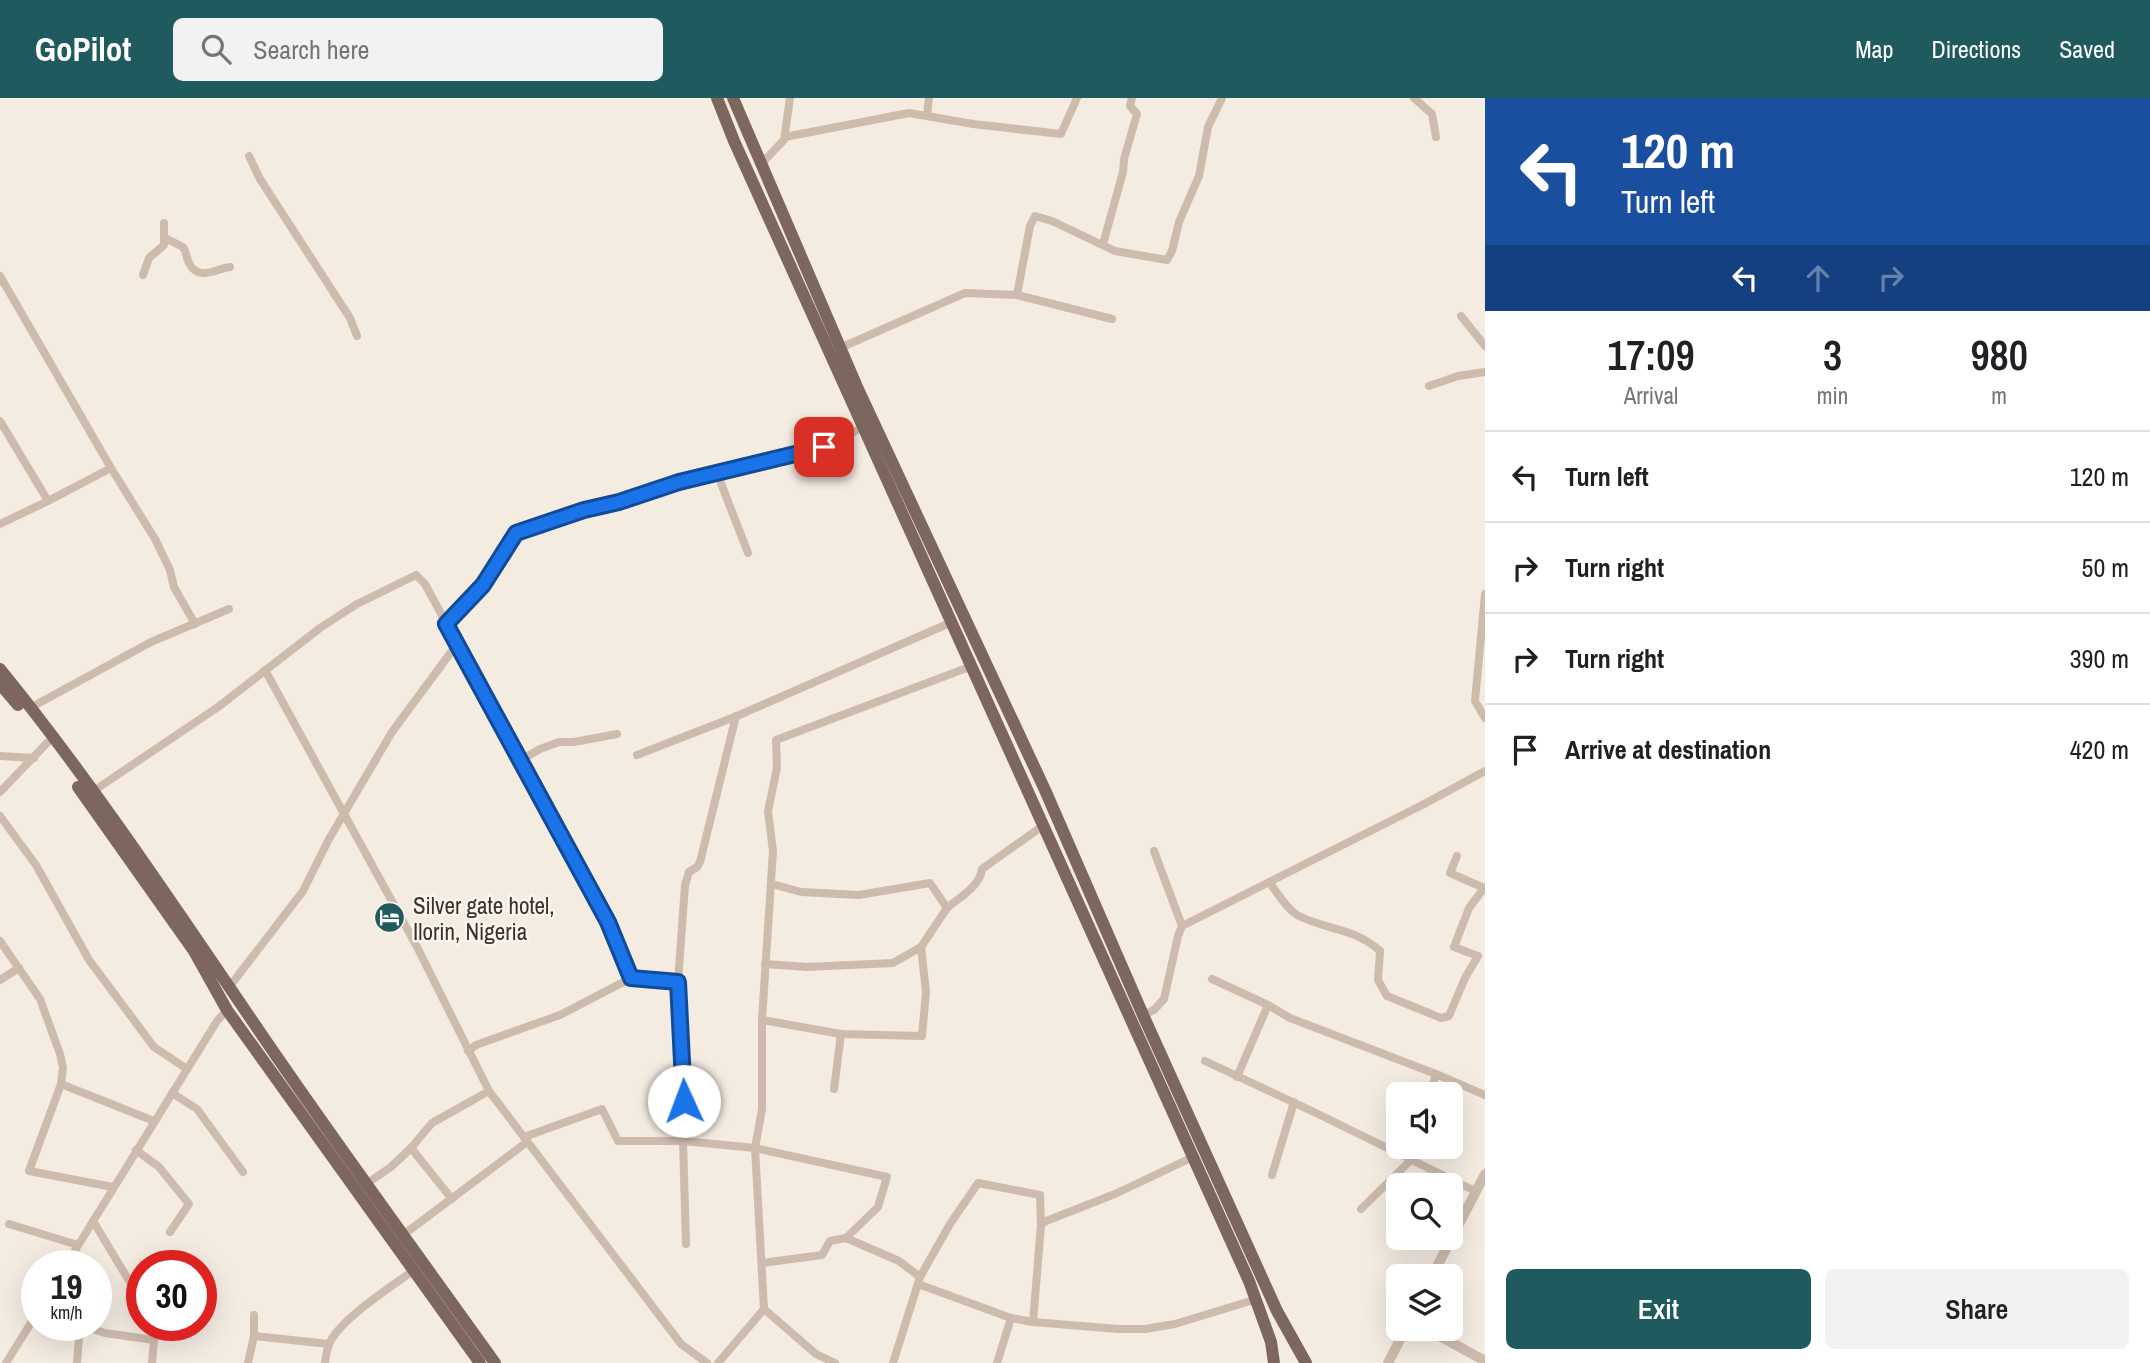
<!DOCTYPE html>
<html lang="en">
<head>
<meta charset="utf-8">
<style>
	body { margin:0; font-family:"Archivo Narrow",sans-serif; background:#f2f2f2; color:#202124; height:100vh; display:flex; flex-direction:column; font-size:26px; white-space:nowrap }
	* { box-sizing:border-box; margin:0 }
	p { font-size:23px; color:#757577 }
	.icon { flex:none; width:38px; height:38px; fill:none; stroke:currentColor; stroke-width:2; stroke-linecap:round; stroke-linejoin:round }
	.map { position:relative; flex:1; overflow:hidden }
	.drawer { display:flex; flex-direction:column; background:#fff; width:665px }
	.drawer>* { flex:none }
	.banner { background:#1a4fa0; color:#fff; overflow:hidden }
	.buttons { position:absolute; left:1386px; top:984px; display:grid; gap:14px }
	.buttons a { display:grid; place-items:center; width:77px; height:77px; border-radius:10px; background:#fff; box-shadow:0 7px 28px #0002; font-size:35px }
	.speed { position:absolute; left:21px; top:1152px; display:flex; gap:14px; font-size:35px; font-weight:700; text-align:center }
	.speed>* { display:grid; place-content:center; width:91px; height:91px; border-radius:50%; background:#fff; box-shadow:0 7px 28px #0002; line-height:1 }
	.speed small { font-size:18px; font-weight:400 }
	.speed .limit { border:10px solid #d22; background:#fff; color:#111 }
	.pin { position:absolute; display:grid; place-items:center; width:60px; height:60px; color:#fff; margin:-30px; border-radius:14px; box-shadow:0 4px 10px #0006 }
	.me { position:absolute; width:77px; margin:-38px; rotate:358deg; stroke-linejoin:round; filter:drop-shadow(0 0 5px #0008) }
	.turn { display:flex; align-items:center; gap:24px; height:147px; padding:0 21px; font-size:32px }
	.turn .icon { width:91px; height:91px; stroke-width:2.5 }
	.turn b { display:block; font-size:49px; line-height:60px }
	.lanes { display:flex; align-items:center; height:66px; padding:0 21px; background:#0003; justify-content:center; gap:35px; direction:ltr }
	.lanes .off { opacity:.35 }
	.eta { display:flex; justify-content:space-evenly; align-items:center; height:119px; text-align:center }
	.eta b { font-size:42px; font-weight:600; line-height:49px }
	.cta { display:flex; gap:14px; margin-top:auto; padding:14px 21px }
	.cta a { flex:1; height:80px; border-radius:10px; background:#1f5a5e; color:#fff; font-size:28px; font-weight:600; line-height:80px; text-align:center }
	.cta a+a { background:#f2f2f2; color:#202124 }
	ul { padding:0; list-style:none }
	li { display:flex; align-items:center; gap:21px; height:91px; padding:0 21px; border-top:2px solid #e0e0e0 }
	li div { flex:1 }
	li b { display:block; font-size:26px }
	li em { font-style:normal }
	header { display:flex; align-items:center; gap:42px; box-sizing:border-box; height:98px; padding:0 35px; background:#1f5a5e; color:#fff }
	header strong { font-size:33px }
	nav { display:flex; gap:38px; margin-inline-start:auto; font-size:24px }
	.search { width:490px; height:63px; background:#f2f2f2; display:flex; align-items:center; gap:18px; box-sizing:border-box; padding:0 24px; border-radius:10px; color:#757577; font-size:26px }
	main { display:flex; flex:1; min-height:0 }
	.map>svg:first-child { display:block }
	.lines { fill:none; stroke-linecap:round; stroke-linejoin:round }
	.minor { stroke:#cdbbac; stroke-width:8 }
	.tertiary { stroke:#cdbbac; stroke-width:10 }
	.primary { stroke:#7d675c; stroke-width:12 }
	.route-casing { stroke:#114b97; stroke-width:18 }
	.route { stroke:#1a73e8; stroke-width:12 }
	.labels { text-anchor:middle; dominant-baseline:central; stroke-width:5; stroke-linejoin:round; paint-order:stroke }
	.poi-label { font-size:23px; fill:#3b302b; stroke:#fbf5ee; text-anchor:start }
</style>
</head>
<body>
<header>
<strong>GoPilot</strong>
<div class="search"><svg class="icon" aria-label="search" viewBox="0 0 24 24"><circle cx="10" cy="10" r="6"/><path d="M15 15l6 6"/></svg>Search here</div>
<nav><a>Map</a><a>Directions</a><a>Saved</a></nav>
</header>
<main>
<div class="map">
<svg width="1485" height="1265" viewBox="0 0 1485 1265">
	<rect width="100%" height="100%" fill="#f4ebe1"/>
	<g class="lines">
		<g class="minor">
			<path d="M1414,0L1432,16L1436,39"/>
			<path d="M927,17L929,0"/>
			<path d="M785,39L909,15L973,26L1061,36L1077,0"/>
			<path d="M249,58L260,81L350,220L357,238"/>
			<path d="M760,67L784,42L790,0"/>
			<path d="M165,140L183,149C187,155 186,159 189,165C199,184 215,171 230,169"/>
			<path d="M1103,146L1123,74L1124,61L1137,16L1130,8L1132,0"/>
			<path d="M143,177L149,160L164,147V125"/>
			<path d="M0,178L111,370L155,441L170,472L174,489L195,526"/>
			<path d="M1017,197L1112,221"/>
			<path d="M1461,218L1485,248"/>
			<path d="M840,250L965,195L1017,197L1030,128L1035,118L1052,123L1115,153L1167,162L1172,153L1179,124L1199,78L1208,29L1222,0"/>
			<path d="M1429,288L1458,278L1485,274"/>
			<path d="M0,323L48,403L111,370"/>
			<path d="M717,375L748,455"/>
			<path d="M0,426L48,403"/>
			<path d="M1485,496L1475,603L1485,620"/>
			<path d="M446,526L483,487L516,435L584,412L619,404L679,384L824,350L863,329"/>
			<path d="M265,572L416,847L489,993L681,1246L707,1265"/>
			<path d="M30,610L151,544L229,511"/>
			<path d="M637,657L737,618L952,524"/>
			<path d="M0,658L34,660"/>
			<path d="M521,662L540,651L559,644H574L617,636"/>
			<path d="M0,694L47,645"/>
			<path d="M92,694L218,609L320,530L357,506L416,477L425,486L608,824L631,880"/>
			<path d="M0,718L36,767L89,862L154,949L187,971"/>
			<path d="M1457,758L1450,775L1484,790"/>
			<path d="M1269,784C1277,794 1287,812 1299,818C1327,832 1355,830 1380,853L1378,882L1387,898L1441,920L1449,918L1465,880L1478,858L1454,849L1469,810L1485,789"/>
			<path d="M772,786L801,794L859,797L930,785L947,810L921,849"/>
			<path d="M947,810C960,799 980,788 982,771L1044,727"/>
			<path d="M1182,828L1426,705L1485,673"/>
			<path d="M0,843L40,901L60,956L63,970L61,986L29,1073L113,1089"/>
			<path d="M1212,881L1268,907L1290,920L1436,976L1485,997"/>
			<path d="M0,882L19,870"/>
			<path d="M230,888L303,793L329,741L392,634L457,546"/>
			<path d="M1143,917L1154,912L1164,901L1178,838L1182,828L1154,753"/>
			<path d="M762,922L841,936L922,938L926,894L921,849L893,865L807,869L765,866"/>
			<path d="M468,953L476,947L560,917L631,880L678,884"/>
			<path d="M1205,963L1316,1015L1475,1093"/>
			<path d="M1237,979L1268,907"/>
			<path d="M61,986L154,1023"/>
			<path d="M834,991L841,936"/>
			<path d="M172,995L197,1011L243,1074"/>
			<path d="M1430,996L1436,976"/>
			<path d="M524,1039L602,1011L618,1043H683L755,1050L887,1079L878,1109L846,1140"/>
			<path d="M136,1052L159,1069L189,1106L170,1134"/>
			<path d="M1272,1077L1294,1004"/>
			<path d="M366,1086L391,1069L411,1050"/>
			<path d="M452,1101L411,1050L432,1025L489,993"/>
			<path d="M1361,1111L1412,1061L1415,1048"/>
			<path d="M93,1123L137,1196"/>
			<path d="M9,1126L78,1147"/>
			<path d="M403,1137L527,1044"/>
			<path d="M686,1146L683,1043L684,983L679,932L678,884L685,787L689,774L697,769L700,764L736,618"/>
			<path d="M762,1165L822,1157L830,1143L846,1140L899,1163L920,1179"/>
			<path d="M66,1167L217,923L227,912"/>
			<path d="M918,1186L1011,1220L1033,1224L1118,1231H1145L1175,1226L1257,1201"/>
			<path d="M764,1211L816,1256L835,1265"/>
			<path d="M1033,1224L1041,1127L1046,1123L1115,1096L1193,1059"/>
			<path d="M81,1227L105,1235L154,1242L152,1265"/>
			<path d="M254,1238L329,1246"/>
			<path d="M6,1265L37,1215"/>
			<path d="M77,1265L80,1227"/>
			<path d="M248,1265L254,1238V1217"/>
			<path d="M325,1265C326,1258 327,1250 330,1244C343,1219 391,1189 414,1172"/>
			<path d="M718,1265L764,1211L755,1050L762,1011V922L773,753L768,713L777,670L776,642L972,568"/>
			<path d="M893,1265L920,1179L950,1126L978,1085L1040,1097L1041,1127"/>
			<path d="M997,1265L1011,1220"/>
		</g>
		<g class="tertiary">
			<path d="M1432,1178L1485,1076"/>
			<path d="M1425,1230L1485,1263"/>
			<path d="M1388,1265L1406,1230"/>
		</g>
		<g class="primary">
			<path d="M717,0L734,43L1249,1183L1271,1244L1274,1265"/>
			<path d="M733,0L858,291L1045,692L1143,917L1277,1213L1306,1265"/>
			<path d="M0,571C100,694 187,828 277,959C348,1062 422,1163 495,1265"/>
			<path d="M0,586L18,607"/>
			<path d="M78,689L194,853L227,912L480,1265"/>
		</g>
	</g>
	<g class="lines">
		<defs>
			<path id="route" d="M684,1003L678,884L631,880L608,824L446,526L483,487L516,435L584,412L619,404L679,384L824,349"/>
		</defs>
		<use href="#route" class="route-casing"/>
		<use href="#route" class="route"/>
	</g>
	<defs>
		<symbol id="hotel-disc" viewBox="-11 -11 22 22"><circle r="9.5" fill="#1f5a5e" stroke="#fbf5ee"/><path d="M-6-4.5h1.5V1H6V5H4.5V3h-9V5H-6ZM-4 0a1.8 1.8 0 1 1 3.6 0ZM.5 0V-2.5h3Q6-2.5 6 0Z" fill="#fff"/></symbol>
	</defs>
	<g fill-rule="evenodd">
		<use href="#hotel-disc" x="372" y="802" width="35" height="35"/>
	</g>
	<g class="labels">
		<g class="poi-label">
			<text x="413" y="807">Silver gate hotel,<tspan x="413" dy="26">Ilorin, Nigeria</tspan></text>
		</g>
	</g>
</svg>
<div class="buttons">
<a><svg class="icon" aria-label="sound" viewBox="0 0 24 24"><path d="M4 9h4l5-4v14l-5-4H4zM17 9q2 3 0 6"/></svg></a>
<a><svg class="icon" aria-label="search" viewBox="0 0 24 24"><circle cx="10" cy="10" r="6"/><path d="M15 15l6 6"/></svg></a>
<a><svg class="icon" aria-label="layers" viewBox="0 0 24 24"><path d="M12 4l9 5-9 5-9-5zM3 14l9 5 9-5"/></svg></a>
</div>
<div class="speed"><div>19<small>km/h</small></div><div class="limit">30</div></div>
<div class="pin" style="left:824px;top:349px;background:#d93025"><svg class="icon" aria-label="arrive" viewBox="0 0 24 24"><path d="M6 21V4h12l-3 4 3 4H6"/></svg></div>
<svg class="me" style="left:684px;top:1003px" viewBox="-20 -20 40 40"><circle r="19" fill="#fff"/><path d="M0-13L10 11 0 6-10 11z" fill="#1a73e8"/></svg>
</div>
<section class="drawer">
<div class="banner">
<div class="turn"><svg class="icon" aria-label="left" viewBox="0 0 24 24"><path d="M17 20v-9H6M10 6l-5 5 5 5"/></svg><div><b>120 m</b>Turn left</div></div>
<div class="lanes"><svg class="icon" aria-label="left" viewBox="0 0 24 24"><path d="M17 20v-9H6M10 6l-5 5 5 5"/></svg><svg class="icon off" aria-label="ahead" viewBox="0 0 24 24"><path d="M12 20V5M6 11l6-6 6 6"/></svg><svg class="icon off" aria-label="right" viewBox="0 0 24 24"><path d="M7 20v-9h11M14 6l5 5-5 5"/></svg></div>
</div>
<div class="eta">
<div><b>17:09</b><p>Arrival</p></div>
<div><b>3</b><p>min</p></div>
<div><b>980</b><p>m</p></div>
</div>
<ul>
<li><svg class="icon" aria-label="left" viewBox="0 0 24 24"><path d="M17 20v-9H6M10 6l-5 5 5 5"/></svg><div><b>Turn left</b></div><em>120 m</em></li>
<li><svg class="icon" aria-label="right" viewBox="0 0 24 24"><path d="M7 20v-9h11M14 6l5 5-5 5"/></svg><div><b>Turn right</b></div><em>50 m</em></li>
<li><svg class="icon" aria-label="right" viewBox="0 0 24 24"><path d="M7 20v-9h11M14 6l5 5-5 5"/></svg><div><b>Turn right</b></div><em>390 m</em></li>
<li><svg class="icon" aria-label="arrive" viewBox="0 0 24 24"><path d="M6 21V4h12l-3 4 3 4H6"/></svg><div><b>Arrive at destination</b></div><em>420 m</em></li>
</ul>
<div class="cta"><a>Exit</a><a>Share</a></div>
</section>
</main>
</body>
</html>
